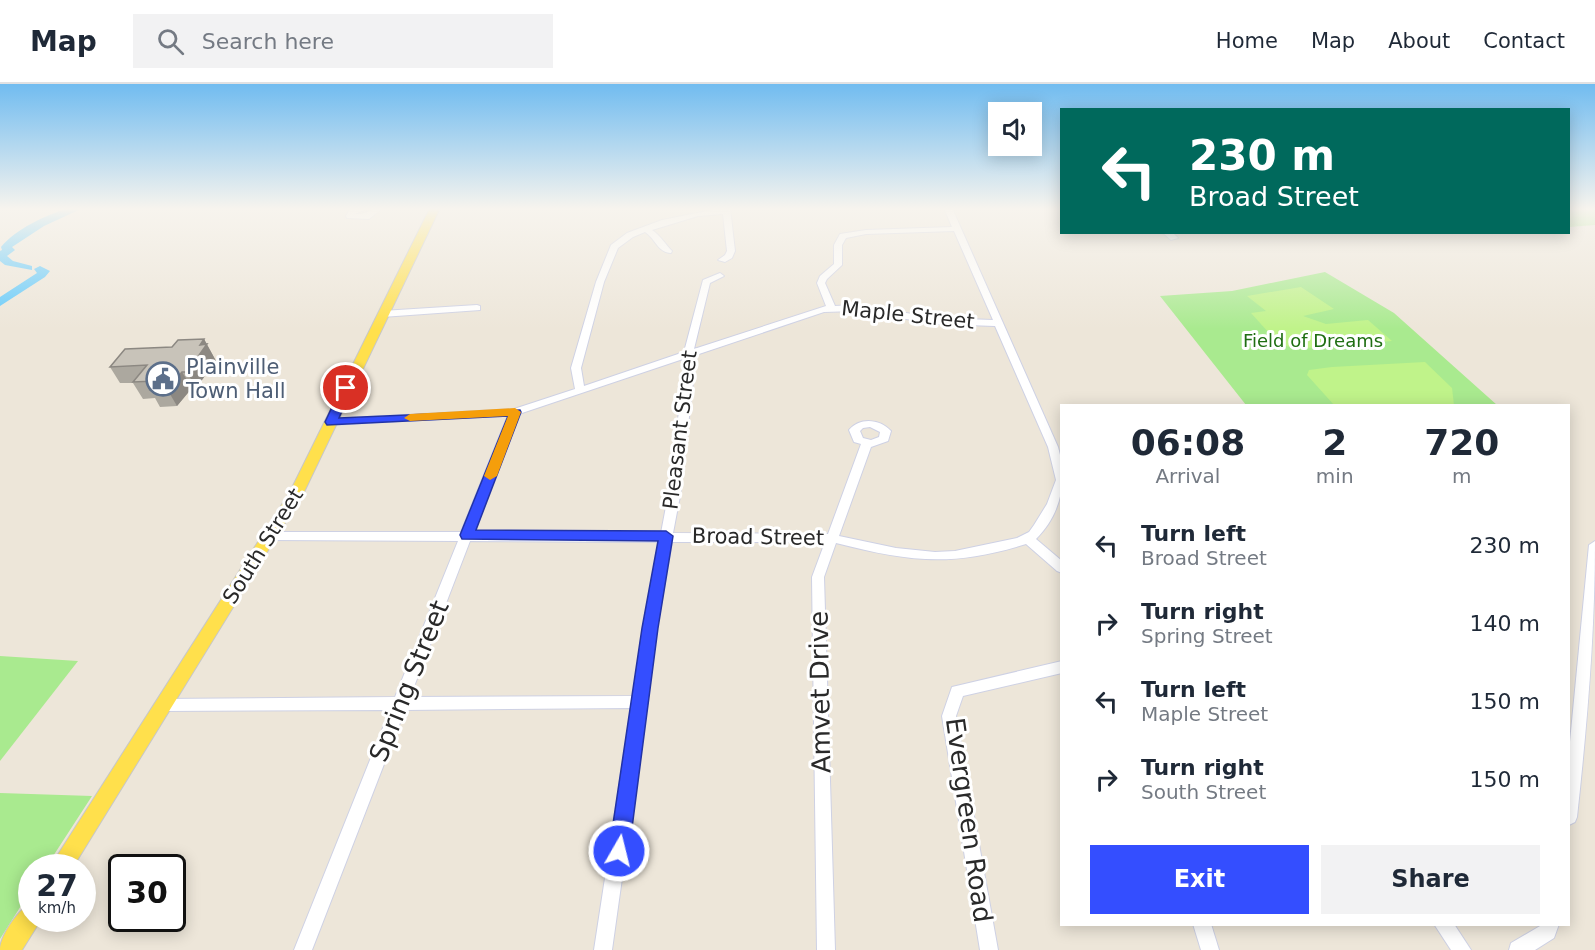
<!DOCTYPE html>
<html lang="en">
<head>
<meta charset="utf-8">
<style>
	body { margin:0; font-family:"DejaVu Sans",sans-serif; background:#f2f2f3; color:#1f2937; height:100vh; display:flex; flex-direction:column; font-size:22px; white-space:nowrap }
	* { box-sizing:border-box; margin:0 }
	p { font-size:20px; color:#747a83 }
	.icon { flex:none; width:33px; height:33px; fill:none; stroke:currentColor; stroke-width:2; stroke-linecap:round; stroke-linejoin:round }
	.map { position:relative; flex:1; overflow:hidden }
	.panel { position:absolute; left:1060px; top:320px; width:510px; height:522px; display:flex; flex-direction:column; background:#fff; border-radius:0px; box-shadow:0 3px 15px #0003 }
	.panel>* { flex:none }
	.hud { position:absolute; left:1060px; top:24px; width:510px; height:126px; border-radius:0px; box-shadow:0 3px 15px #0003; background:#00695c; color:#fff; overflow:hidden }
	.controls { position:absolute; left:988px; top:18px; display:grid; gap:12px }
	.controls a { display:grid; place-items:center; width:54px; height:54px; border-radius:0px; background:#fff; box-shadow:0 3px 15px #0003; font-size:30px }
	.speed { position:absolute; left:18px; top:770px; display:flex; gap:12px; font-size:30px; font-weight:700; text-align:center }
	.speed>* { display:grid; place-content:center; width:78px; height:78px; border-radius:50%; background:#fff; box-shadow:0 3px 15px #0003; line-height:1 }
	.speed small { font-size:15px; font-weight:400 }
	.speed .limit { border:3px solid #111; border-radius:9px; background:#fff; color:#111 }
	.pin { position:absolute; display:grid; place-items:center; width:51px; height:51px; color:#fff; margin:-26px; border:3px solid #fff; border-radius:50%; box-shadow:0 2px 6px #0007 }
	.me { position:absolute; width:66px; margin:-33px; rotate:8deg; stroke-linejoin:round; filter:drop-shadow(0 0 4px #0008) }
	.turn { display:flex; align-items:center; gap:21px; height:126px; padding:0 30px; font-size:27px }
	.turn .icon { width:78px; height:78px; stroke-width:2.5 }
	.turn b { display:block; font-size:42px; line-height:51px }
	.eta { display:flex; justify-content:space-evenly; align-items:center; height:102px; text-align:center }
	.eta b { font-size:36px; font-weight:700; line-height:42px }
	.action { display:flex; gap:12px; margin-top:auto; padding:12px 30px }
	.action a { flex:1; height:69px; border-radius:0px; background:#344eff; color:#fff; font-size:24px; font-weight:700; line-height:69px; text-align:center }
	.action a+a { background:#f2f2f3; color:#1f2937 }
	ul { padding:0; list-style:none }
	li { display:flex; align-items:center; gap:18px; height:78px; padding:0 30px }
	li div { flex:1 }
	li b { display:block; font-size:22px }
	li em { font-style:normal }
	header { display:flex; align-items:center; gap:36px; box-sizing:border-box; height:84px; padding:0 30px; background:#fff; border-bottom:2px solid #e0e1e3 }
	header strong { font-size:28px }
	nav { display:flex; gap:33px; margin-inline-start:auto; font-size:21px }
	.search { width:420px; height:54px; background:#f2f2f3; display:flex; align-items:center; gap:15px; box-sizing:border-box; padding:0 21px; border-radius:0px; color:#747a83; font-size:22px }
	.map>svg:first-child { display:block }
	.green { fill:#a9ea8f }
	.pitch { fill:#c0f38a }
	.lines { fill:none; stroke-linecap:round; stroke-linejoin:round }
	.river { fill:#60c9fb; fill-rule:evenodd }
	.minor-casing { stroke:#ced1e4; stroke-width:2 }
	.major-casing { stroke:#c7c7c7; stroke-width:2 }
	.minor { fill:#fff; fill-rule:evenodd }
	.major { fill:#ffe04c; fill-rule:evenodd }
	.wall { fill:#aca89f }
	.shaded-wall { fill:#8c8882 }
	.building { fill:#c8c3b9; stroke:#8c8882; stroke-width:1.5 }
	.route { fill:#344eff; stroke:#2233a6; stroke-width:1.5 }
	.slow { fill:#f59e0b }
	.labels { text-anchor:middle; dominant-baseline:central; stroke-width:6; stroke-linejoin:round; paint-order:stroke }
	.far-park-label { font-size:18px; fill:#1f6e12; stroke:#fff }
	.street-label { font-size:21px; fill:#292929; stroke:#fff }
	.service-label { font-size:21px; fill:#4e5e75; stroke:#fff; text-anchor:start }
	.near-street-label { font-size:26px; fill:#292929; stroke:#fff }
</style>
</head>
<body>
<header>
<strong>Map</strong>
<div class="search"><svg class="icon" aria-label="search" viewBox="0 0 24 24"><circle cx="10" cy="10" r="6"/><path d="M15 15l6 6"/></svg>Search here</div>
<nav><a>Home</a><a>Map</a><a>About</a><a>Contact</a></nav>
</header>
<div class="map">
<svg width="1595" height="866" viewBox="0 0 1595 866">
	<rect width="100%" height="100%" fill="#ede6d9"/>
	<g class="green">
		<path d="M1569,124H1595V141L1569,143Z"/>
		<path d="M1325,188L1394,229L1497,321H1246L1160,212L1232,207Z"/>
		<path d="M0,572L78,577L0,677Z"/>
		<path d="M0,709L92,712L46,783H32L31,806L0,855Z"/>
	</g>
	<g class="pitch">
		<path d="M1301,203L1334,225L1303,232L1326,240L1368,236L1392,257L1351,260L1352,263L1293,264L1279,260L1251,229L1266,227L1247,212Z"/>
		<path d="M1425,278L1452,304L1454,321H1334L1307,291L1309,286L1332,283Z"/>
	</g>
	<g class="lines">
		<g class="river">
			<path d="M68,124H83L44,142L12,163L15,166L7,172L13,177L32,182V186L5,181L0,177V167L2,166L1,163C17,144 45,132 68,124Z"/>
			<path d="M40,182L50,187L45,193L0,222V213L37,189L34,185Z"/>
		</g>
		<defs>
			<g id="minor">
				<path d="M357,124H369L355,130C366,131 372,124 383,124L369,135L347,134L346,132L350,125Z"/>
				<path d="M722,124H730L735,167L732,174L725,178L718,176L725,171L727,167L723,130L698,132L652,146C660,151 665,160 672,167L671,169C658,169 655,154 645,148L633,153L618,164L604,198L581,284L584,302L684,268L703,196L720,189L724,192L710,199L694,265L826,222L817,199L820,192L834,180V161L840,150L866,146L952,143L944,124H952L1058,363C1068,397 1061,430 1036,455L1062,477V489L1057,487L1026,460C952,483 910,478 836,459L824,493L835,866H817L812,493L825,458H672L657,544L612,866H594L631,624L405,626L312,866H294L390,626L162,627L157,625L155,621L157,617L162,615L395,613L458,457L270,456L264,452L270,448H461L508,331L331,341L326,338L331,335L514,325L575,305L571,284L596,198L611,161L627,149L662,136ZM954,147L993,236L938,234L855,221L835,222L825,199L827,195L842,181V161L846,154L866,150ZM855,227L938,240L995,242L1048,363L1056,396L1047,420L1034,441L1029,448L1017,454L955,467L935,468L896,464L839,452L871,363L888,357L891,347C880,335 860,333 849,346L854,358L861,360L828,450L673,449L680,412L694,289L693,272L824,228ZM683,275L684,289L668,412L661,449L474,448L519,330ZM870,343L880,348L879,353L871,356L863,354L860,347L863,344ZM470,457L660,458L633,612L410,613Z"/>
				<path d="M1162,148H1172L1178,154L1171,156Z"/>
				<path d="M477,221L480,222V226L382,233L378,230L382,227Z"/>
				<path d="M1595,457C1595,549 1587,641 1577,733L1575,738L1569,741V668L1589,461Z"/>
				<path d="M1062,577V589L963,612L956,632L998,866H980L942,632L952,603Z"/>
				<path d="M1193,840H1211L1219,866H1201Z"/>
				<path d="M1434,840H1454L1471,866H1451Z"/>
				<path d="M1541,840H1559L1554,854L1535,866H1509L1511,859L1540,842Z"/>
			</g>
			<g id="major">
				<path d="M430,124H440L304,408L73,783H50L290,408Z"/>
				<path d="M32,819V834H42L22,866H0C0,852 19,824 32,819Z"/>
			</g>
		</defs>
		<use href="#minor" class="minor-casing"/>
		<use href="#major" class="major-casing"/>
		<use href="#minor" class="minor"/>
		<use href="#major" class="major"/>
	</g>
	<path class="wall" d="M204,255L216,277L196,304H192L177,322L160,323L155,314L143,315L133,299H120L110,283Z"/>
	<g class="shaded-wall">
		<path d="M204,255L216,277L196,304L187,288L200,261Z"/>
		<path d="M182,288L192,304L177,322L167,305Z"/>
	</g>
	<path class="building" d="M204,255L200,261L207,260L187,288H182L167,305L150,306L155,297L133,298L147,281L110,283L125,265L172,263L178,256Z"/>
	<linearGradient id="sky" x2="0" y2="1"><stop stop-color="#71bcf0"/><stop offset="0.51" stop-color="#f7f4ee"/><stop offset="1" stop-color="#f7f4ee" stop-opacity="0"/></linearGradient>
	<rect width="1595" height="245" fill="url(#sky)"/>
	<path class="route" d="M346,301L352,304L339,334L520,326L521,328L476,446L666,447L673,452L658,544L629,767L626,774L619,777L612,774L609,767L642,544L658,457L462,455L460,451L508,332L327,341L325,338L341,304Z"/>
	<path class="slow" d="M515,324L521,328L497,392L490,396L484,392L508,332L410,337L404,334L410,330Z"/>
	<defs>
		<symbol id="civic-ring" viewBox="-11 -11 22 22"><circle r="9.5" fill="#fff" stroke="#5c6f8a" stroke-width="1.5"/><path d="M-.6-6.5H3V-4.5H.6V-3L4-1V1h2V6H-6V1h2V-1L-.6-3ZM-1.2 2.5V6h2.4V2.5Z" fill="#5c6f8a"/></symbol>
	</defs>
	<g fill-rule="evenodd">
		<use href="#civic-ring" x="144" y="276" width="38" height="38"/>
	</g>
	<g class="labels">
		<g class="far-park-label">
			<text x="1313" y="256">Field of Dreams</text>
		</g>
		<g class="street-label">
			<text transform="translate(908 231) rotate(6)">Maple Street</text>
			<text transform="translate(680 346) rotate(-83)">Pleasant Street</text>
			<text transform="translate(758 453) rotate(1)">Broad Street</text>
			<text transform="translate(263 462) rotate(-58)">South Street</text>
		</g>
		<g class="service-label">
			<text x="186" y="283">Plainville<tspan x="186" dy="24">Town Hall</tspan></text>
		</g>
		<g class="near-street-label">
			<text transform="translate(409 597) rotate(-68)">Spring Street</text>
			<text transform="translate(820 608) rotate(-91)">Amvet Drive</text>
			<text transform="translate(969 736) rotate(82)">Evergreen Road</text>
		</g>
	</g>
</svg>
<div class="controls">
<a><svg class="icon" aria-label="sound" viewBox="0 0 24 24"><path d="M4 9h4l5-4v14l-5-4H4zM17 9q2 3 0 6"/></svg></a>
</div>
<div class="speed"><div>27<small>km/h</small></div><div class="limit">30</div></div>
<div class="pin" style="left:346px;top:304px;background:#d93025"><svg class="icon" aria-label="arrive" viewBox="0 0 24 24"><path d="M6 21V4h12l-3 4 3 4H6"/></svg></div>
<svg class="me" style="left:619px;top:767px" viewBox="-20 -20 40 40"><circle r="17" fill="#344eff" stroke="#fff" stroke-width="3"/><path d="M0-11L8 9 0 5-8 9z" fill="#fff"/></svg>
<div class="hud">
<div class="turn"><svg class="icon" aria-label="left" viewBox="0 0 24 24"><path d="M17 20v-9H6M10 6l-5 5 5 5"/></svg><div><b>230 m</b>Broad Street</div></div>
</div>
<section class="panel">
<div class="eta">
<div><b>06:08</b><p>Arrival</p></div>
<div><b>2</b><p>min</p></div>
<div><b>720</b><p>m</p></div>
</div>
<ul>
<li><svg class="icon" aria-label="left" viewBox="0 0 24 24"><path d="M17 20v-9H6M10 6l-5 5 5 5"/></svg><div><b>Turn left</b><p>Broad Street</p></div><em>230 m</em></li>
<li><svg class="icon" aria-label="right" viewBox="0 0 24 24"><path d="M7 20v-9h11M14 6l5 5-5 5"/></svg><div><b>Turn right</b><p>Spring Street</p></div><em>140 m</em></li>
<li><svg class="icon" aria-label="left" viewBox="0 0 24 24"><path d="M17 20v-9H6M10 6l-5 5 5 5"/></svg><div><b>Turn left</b><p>Maple Street</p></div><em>150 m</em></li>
<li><svg class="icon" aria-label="right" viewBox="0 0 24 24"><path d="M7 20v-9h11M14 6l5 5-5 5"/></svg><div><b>Turn right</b><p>South Street</p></div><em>150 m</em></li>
</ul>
<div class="action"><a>Exit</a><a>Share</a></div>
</section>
</div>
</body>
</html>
